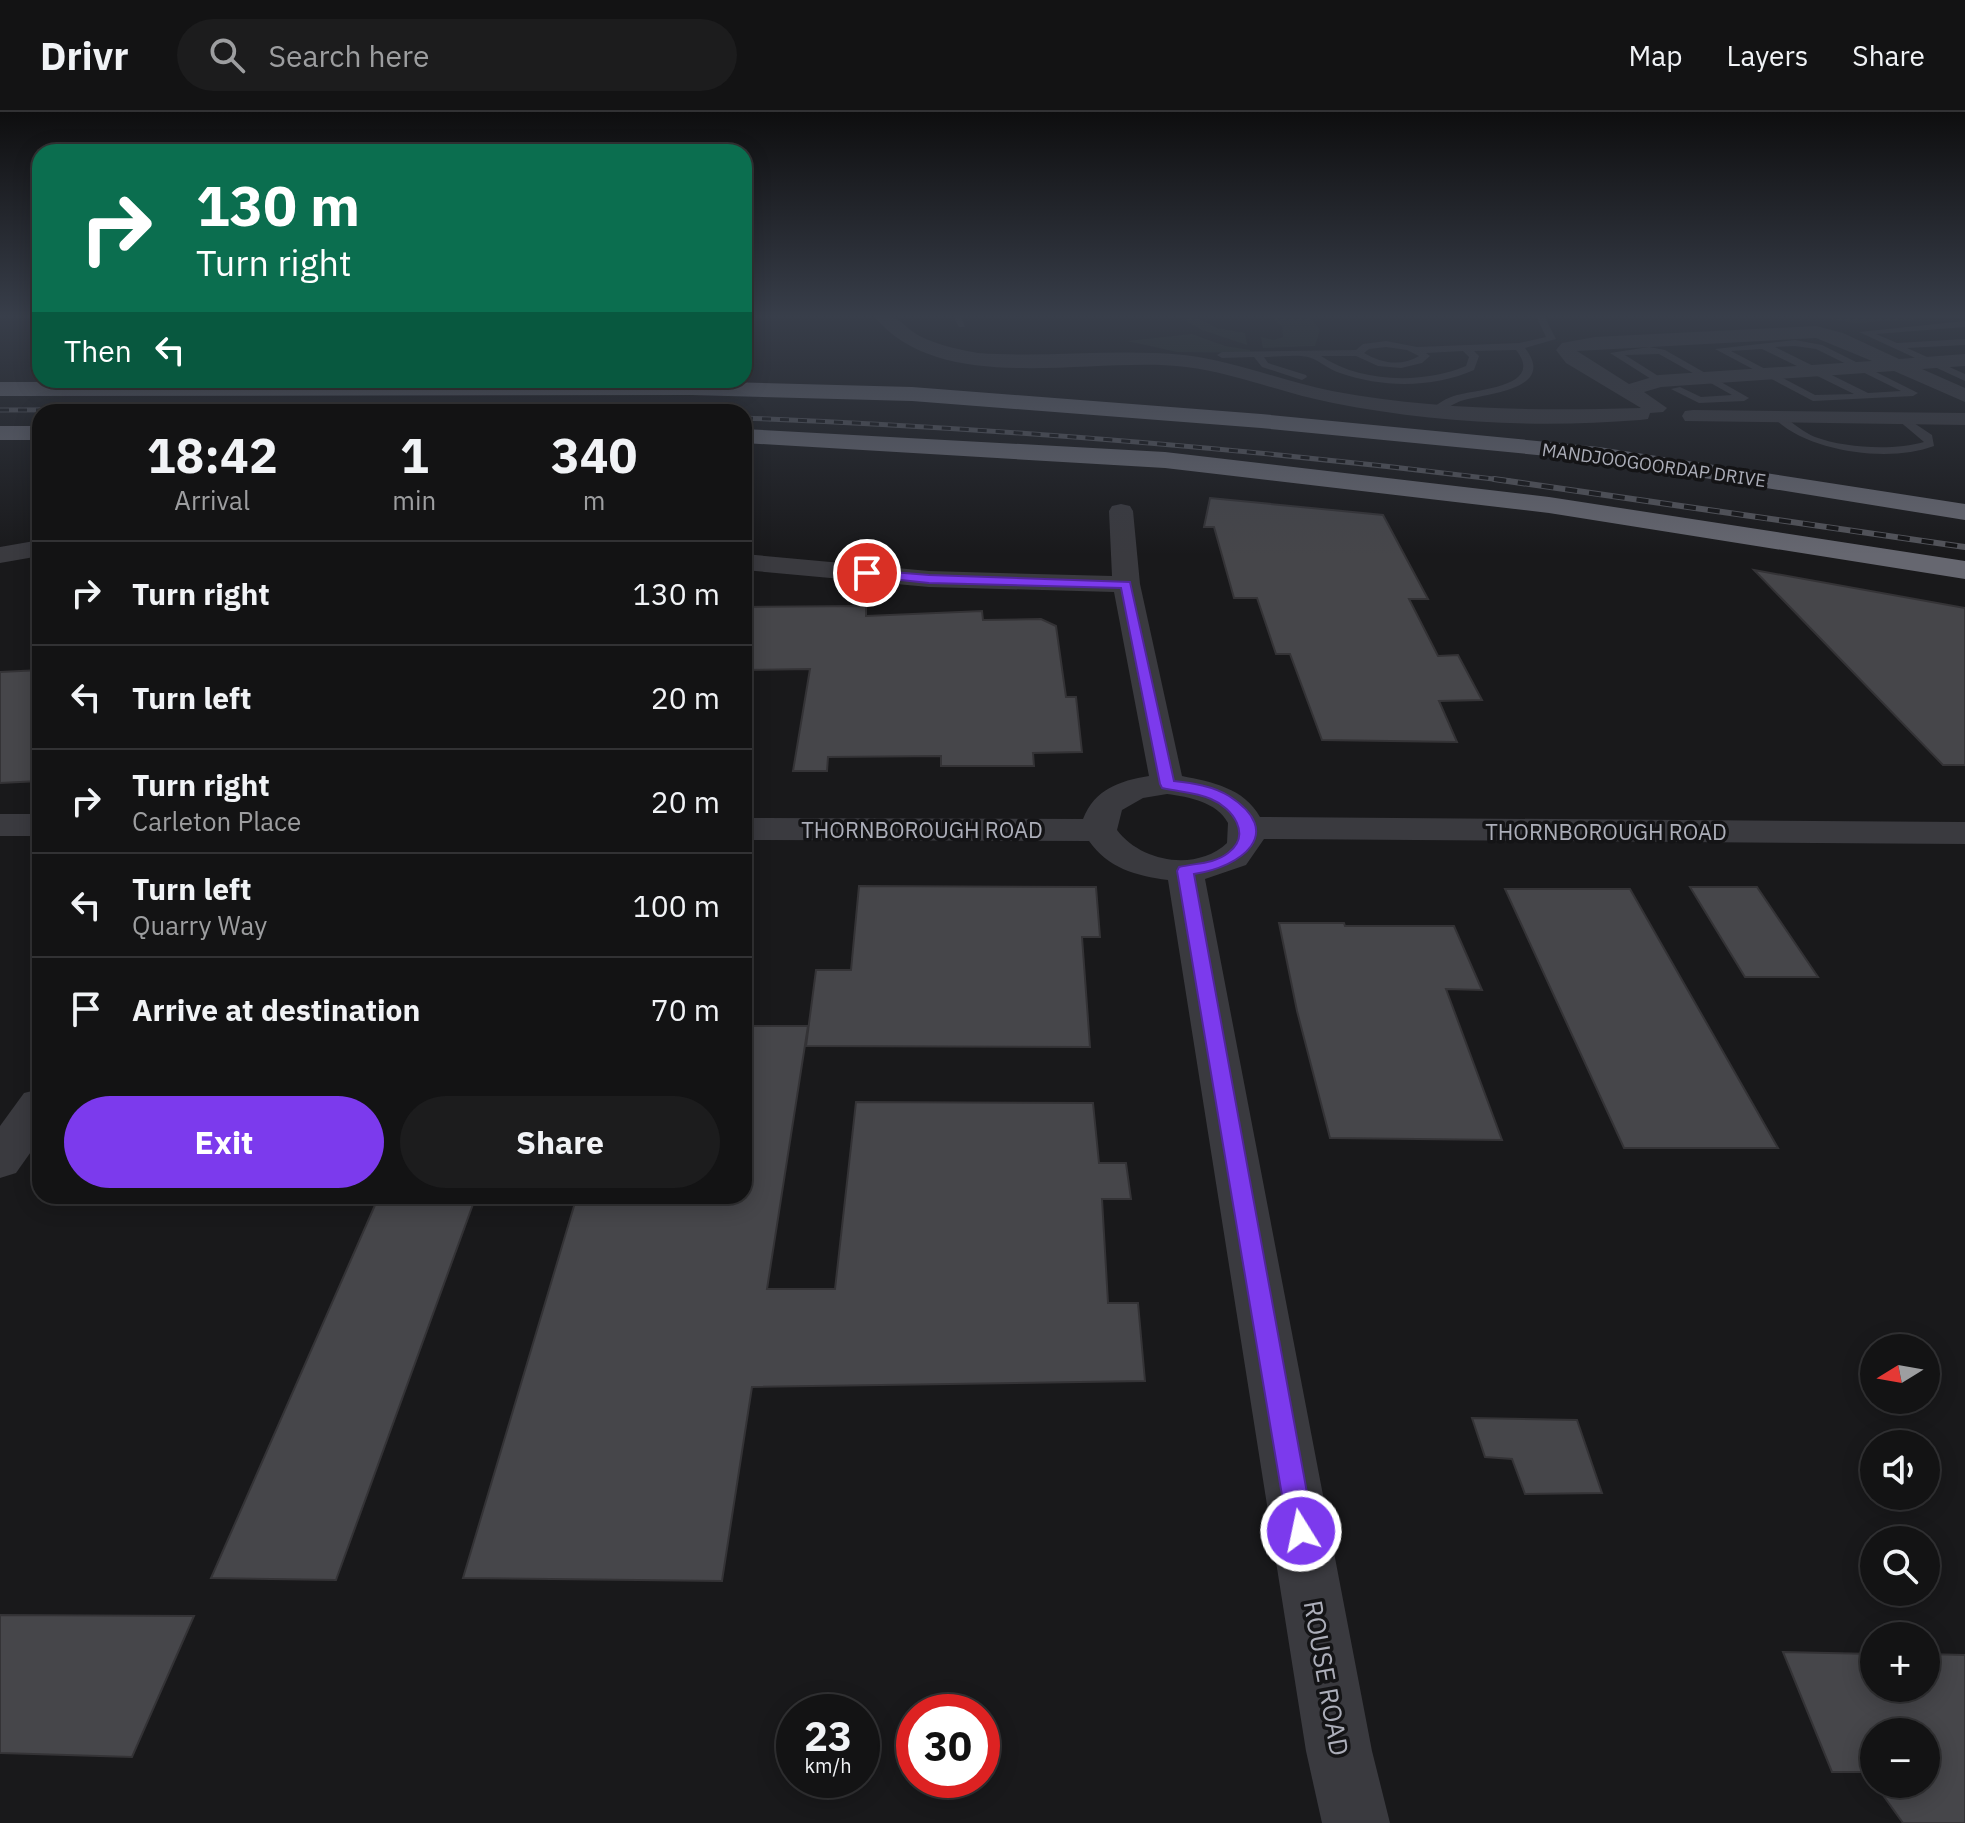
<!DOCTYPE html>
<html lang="en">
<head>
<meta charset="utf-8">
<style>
	body { margin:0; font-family:"IBM Plex Sans",sans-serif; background:#1c1c1d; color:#f1f3f6; height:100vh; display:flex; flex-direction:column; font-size:30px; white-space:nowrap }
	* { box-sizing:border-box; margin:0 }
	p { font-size:26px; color:#9d9ea0 }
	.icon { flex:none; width:44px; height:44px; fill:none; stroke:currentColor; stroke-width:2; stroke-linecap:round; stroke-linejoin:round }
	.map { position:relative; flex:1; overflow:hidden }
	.details { position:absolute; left:32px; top:292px; width:720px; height:800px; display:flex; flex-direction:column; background:#131314; border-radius:24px; box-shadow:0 4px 20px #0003,0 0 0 2px #323234 }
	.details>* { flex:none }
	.hud { position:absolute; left:32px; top:32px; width:720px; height:244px; border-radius:24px; box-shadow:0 4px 20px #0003,0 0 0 2px #323234; background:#0b6e4f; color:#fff; overflow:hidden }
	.needle { width:52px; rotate:259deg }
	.fabs { position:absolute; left:1860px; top:1222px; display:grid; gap:16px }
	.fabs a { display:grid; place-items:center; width:80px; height:80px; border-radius:50%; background:#131314; box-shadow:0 4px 20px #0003,0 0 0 2px #323234; font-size:40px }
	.speed { position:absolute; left:776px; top:1582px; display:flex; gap:16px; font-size:40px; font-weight:700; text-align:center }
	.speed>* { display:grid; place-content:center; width:104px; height:104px; border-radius:50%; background:#131314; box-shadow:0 4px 20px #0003,0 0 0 2px #323234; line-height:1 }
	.speed small { font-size:20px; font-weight:400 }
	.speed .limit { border:12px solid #d22; background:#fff; color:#111 }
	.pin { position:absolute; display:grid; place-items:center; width:68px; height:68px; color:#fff; margin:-34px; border:4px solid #fff; border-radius:50%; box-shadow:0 2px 8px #0007 }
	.me { position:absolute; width:88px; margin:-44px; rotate:350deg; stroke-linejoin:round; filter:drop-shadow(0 0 6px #0008) }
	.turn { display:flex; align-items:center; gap:28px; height:168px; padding:0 32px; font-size:36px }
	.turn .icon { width:104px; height:104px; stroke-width:2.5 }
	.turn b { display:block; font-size:56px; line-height:68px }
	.then { display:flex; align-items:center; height:76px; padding:0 32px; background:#0003; gap:16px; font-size:30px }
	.eta { display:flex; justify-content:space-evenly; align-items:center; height:136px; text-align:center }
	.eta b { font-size:48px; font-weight:700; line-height:56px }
	.cta { display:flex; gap:16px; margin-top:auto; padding:16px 32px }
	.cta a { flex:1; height:92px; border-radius:48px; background:#7c3aed; color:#fff; font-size:32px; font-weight:700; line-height:92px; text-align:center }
	.cta a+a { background:#1c1c1d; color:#f1f3f6 }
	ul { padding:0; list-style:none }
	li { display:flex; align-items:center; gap:24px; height:104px; padding:0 32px; border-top:2px solid #323234 }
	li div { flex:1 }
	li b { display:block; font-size:30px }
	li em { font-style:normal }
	header { display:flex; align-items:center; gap:48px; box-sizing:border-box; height:112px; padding:0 40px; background:#131314; border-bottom:2px solid #323234 }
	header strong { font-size:38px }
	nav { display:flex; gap:44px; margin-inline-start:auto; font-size:28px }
	.search { width:560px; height:72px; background:#1c1c1d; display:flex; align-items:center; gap:20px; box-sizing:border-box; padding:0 28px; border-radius:44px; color:#9d9ea0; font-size:30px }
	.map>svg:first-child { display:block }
	.green { fill:#252c27 }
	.building { fill:#46464a; stroke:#343336; stroke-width:2 }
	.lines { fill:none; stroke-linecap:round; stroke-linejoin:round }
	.lane { fill:#3a3a3f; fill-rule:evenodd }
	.street { fill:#3a3a3f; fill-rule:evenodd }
	.highway { fill:#666770; fill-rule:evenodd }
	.rail-far1-casing { stroke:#53545a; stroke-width:5 }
	.rail-casing { stroke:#53545a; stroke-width:6 }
	.rail-far1 { stroke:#141416; stroke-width:3; stroke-dasharray:9; stroke-linecap:butt }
	.rail { stroke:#141416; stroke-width:4; stroke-dasharray:12; stroke-linecap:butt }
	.route { fill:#7c3aed; stroke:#51269a; stroke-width:2 }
	.labels { text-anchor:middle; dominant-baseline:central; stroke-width:7; stroke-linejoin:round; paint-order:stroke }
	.far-street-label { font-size:18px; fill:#acaeb9; stroke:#141416 }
	.street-label { font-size:22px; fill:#acaeb9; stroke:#141416 }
	.near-street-label { font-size:26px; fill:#acaeb9; stroke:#141416 }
</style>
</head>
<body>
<header>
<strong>Drivr</strong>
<div class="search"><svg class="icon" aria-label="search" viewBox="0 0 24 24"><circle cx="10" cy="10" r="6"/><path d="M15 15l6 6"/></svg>Search here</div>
<nav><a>Map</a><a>Layers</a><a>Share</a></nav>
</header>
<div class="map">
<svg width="1965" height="1711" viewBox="0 0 1965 1711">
	<rect width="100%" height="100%" fill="#19191b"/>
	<g class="green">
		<path d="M1178,204H1193L1217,216L1245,221L1247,233L1202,218Z"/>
		<path d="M1270,204H1310L1320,218L1315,234L1263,236L1261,225L1273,228L1283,225L1282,214Z"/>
		<path d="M1814,204H1964L1855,211Z"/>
		<path d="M1192,222L1225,234L1250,238V241L1177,240L1127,229Z"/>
	</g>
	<g class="building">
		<path d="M1210,386L1383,403L1428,487H1409L1438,544L1458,543L1482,588L1439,589L1457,630L1322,628L1290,542H1276L1257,486H1234L1214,415H1204Z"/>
		<path d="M1754,458L1965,496V653H1943Z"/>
		<path d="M866,494V504L982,499L983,508L1041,507L1056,514L1066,585H1076L1082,640L1033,641L1034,654H941V644L828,645L827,659H793L810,557L744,558V495Z"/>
		<path d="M40,558V669L0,671V560Z"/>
		<path d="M859,774L1096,775L1100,825H1082L1090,935L806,934L816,858H851Z"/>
		<path d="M1690,775H1757L1818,865H1745Z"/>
		<path d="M1505,777H1630L1778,1036H1624Z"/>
		<path d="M1279,811H1344L1345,814H1454L1482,878L1446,877L1502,1028L1330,1026L1297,899Z"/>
		<path d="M744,914H808L767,1177H835L856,990L1093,991L1099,1051H1126L1131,1087H1102L1108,1191H1138L1145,1269L752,1275L722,1469L463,1466L577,1084H744Z"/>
		<path d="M379,1084H476L336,1468L211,1466Z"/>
		<path d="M1472,1306L1577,1308L1602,1381L1525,1382L1512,1347L1485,1345Z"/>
		<path d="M0,1503L194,1504L132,1645L0,1641Z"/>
		<path d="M1783,1540L1874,1542V1576H1926V1542L1965,1543V1711H1903L1875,1672H1926V1620H1874V1670L1867,1660H1832Z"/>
	</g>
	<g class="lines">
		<g class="lane">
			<path d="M953,204H961L965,215H959Z"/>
			<path d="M1536,204H1544L1556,227L1525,236C1557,277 1489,281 1464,288C1453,291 1445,298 1435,302L1430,299C1438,291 1446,286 1457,283C1480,277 1545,274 1516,238L1474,239L1479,244L1474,258C1433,276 1383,276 1340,261C1329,258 1318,247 1308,245C1295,242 1277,245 1264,245L1268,251L1306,263L1307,265L1302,268L1262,255L1254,245L1222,246L1217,243L1222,240L1356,238L1363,232L1386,229L1417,235L1519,231L1546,225ZM1386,235L1407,238L1419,244C1401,255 1381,251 1364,241L1369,237ZM1463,239L1469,245L1466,254C1424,272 1360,271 1321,244H1356L1378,254L1401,256L1422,251L1430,244L1426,241Z"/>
			<path d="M1965,209V215L1876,222L1897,231L1965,227V233L1907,236L1965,262V269L1859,220Z"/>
			<path d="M1795,228L1822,233L1918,281L1913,284L1813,289L1715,237ZM1795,234L1816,237L1901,279L1868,281L1775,235ZM1762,237L1854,282L1815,283L1731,239Z"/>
			<path d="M1649,235L1665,238L1749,286L1744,289L1699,291L1671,277L1680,275L1701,285L1732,283L1659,242L1625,243L1663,267V271L1659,272L1610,241Z"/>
			<path d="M1902,303L1932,323L1934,334C1889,351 1808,340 1774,306L1783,304C1793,311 1803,320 1815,325C1845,336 1893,339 1924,330L1898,308L1897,306Z"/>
		</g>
		<g class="street">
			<path d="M874,204C905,202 901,217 926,227C943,234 960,238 978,241C1046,246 1116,236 1184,243C1235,249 1282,269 1332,279C1435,298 1536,299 1641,296L1566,251L1556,238L1562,231L1595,225L1816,214L1843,221L1899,247L1965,242V254L1922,257L1965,276V290L1894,259L1661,275L1644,280L1667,296L1663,300L1650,301L1648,307L1640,308C1537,316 1434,311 1333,291C1284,282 1236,261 1186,255C1094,243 941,287 874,204ZM1816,226L1872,249L1659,263L1629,272L1577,239Z"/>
			<path d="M1693,298L1965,301V313L1685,309L1682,304L1685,299Z"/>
			<path d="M1121,392L1130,394L1133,399L1140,472L1182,664C1212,670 1244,676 1260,705L1965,710V732L1264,727L1246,753L1205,767L1372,1639L1390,1711H1322L1306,1639L1168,768C1136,764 1108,756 1089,729L744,728V706L1083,707C1095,677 1119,669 1149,664L1114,480L929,475L744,458V442L929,459L1112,464L1109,399L1112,394ZM1167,682C1189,685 1217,690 1228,711L1227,731C1196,760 1141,750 1117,718L1122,698L1143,686Z"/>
			<path d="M40,428V444L0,451V435Z"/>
			<rect x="0" y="702" width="40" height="22"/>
			<path d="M40,977V1027L16,1061L0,1066V1014L24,981Z"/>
		</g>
		<g class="highway">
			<path d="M692,269L912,275L1261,302L1599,335L1965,392V408L1599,349L1261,316L912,289L692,283L0,284V270Z"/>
			<rect x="0" y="314" width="40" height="14"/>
			<path d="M744,317L1165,340L1549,385L1965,449V467L1549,401L1165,356L744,331Z"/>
		</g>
		<defs>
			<g id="rail-far1">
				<path d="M0,298L592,296L711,300"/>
				<path d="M744,306C1001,316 1255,337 1510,369"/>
			</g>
			<path id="rail" d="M1494,367L1965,435"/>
		</defs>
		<use href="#rail-far1" class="rail-far1-casing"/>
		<use href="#rail" class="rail-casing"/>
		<use href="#rail-far1" class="rail-far1"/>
		<use href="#rail" class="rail"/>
	</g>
	<linearGradient id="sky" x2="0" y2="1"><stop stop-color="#0e0e0f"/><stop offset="0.46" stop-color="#383e4a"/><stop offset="1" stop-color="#383e4a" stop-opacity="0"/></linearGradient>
	<rect width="1965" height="443" fill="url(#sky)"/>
	<path class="route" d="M867,458L929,463L1130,470L1174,669C1192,671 1213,674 1229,684C1287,721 1241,755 1194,762L1314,1419L1310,1428L1301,1432L1292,1428L1288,1419L1177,759L1179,755C1196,751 1214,752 1228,741C1252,723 1233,696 1211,687C1195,680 1179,680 1162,676L1160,672L1121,476L929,471L863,464V459Z"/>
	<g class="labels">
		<g class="far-street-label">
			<text transform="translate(1654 353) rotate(8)">MANDJOOGOORDAP DRIVE</text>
		</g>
		<g class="street-label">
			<text x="922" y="717">THORNBOROUGH ROAD</text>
			<text x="1606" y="719">THORNBOROUGH ROAD</text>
		</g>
		<g class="near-street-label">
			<text transform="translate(1327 1566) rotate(80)">ROUSE ROAD</text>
		</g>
	</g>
</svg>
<div class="fabs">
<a><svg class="needle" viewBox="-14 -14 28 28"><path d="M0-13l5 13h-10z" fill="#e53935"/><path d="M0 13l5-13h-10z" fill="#9d9ea0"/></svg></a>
<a><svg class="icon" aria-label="sound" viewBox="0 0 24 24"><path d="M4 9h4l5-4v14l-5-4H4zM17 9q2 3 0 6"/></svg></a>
<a><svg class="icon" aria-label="search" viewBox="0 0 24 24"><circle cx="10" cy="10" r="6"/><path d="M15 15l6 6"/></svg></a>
<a>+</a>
<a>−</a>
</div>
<div class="speed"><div>23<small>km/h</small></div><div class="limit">30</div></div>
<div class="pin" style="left:867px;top:461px;background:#d93025"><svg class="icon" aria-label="arrive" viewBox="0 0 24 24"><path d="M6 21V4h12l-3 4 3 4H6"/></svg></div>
<svg class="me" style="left:1301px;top:1419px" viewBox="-20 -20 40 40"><circle r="17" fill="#7c3aed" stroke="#fff" stroke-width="3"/><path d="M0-11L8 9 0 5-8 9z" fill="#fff"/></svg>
<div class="hud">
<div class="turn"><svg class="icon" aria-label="right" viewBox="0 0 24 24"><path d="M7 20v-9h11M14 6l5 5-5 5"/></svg><div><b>130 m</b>Turn right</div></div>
<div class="then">Then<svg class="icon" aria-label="left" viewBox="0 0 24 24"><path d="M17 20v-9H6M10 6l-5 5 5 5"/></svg></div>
</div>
<section class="details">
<div class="eta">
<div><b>18:42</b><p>Arrival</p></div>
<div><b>1</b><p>min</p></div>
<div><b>340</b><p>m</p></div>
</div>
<ul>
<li><svg class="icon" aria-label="right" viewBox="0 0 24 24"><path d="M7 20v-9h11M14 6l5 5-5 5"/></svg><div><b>Turn right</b></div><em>130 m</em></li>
<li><svg class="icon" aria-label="left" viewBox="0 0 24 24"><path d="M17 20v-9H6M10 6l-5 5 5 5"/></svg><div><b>Turn left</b></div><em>20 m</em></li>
<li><svg class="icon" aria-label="right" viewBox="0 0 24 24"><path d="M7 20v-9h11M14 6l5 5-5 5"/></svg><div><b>Turn right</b><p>Carleton Place</p></div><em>20 m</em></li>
<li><svg class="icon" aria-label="left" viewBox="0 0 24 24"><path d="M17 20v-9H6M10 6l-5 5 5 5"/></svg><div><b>Turn left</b><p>Quarry Way</p></div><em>100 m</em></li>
<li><svg class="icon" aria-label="arrive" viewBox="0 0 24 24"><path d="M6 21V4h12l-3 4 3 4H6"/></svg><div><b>Arrive at destination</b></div><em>70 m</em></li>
</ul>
<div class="cta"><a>Exit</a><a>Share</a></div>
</section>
</div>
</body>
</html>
